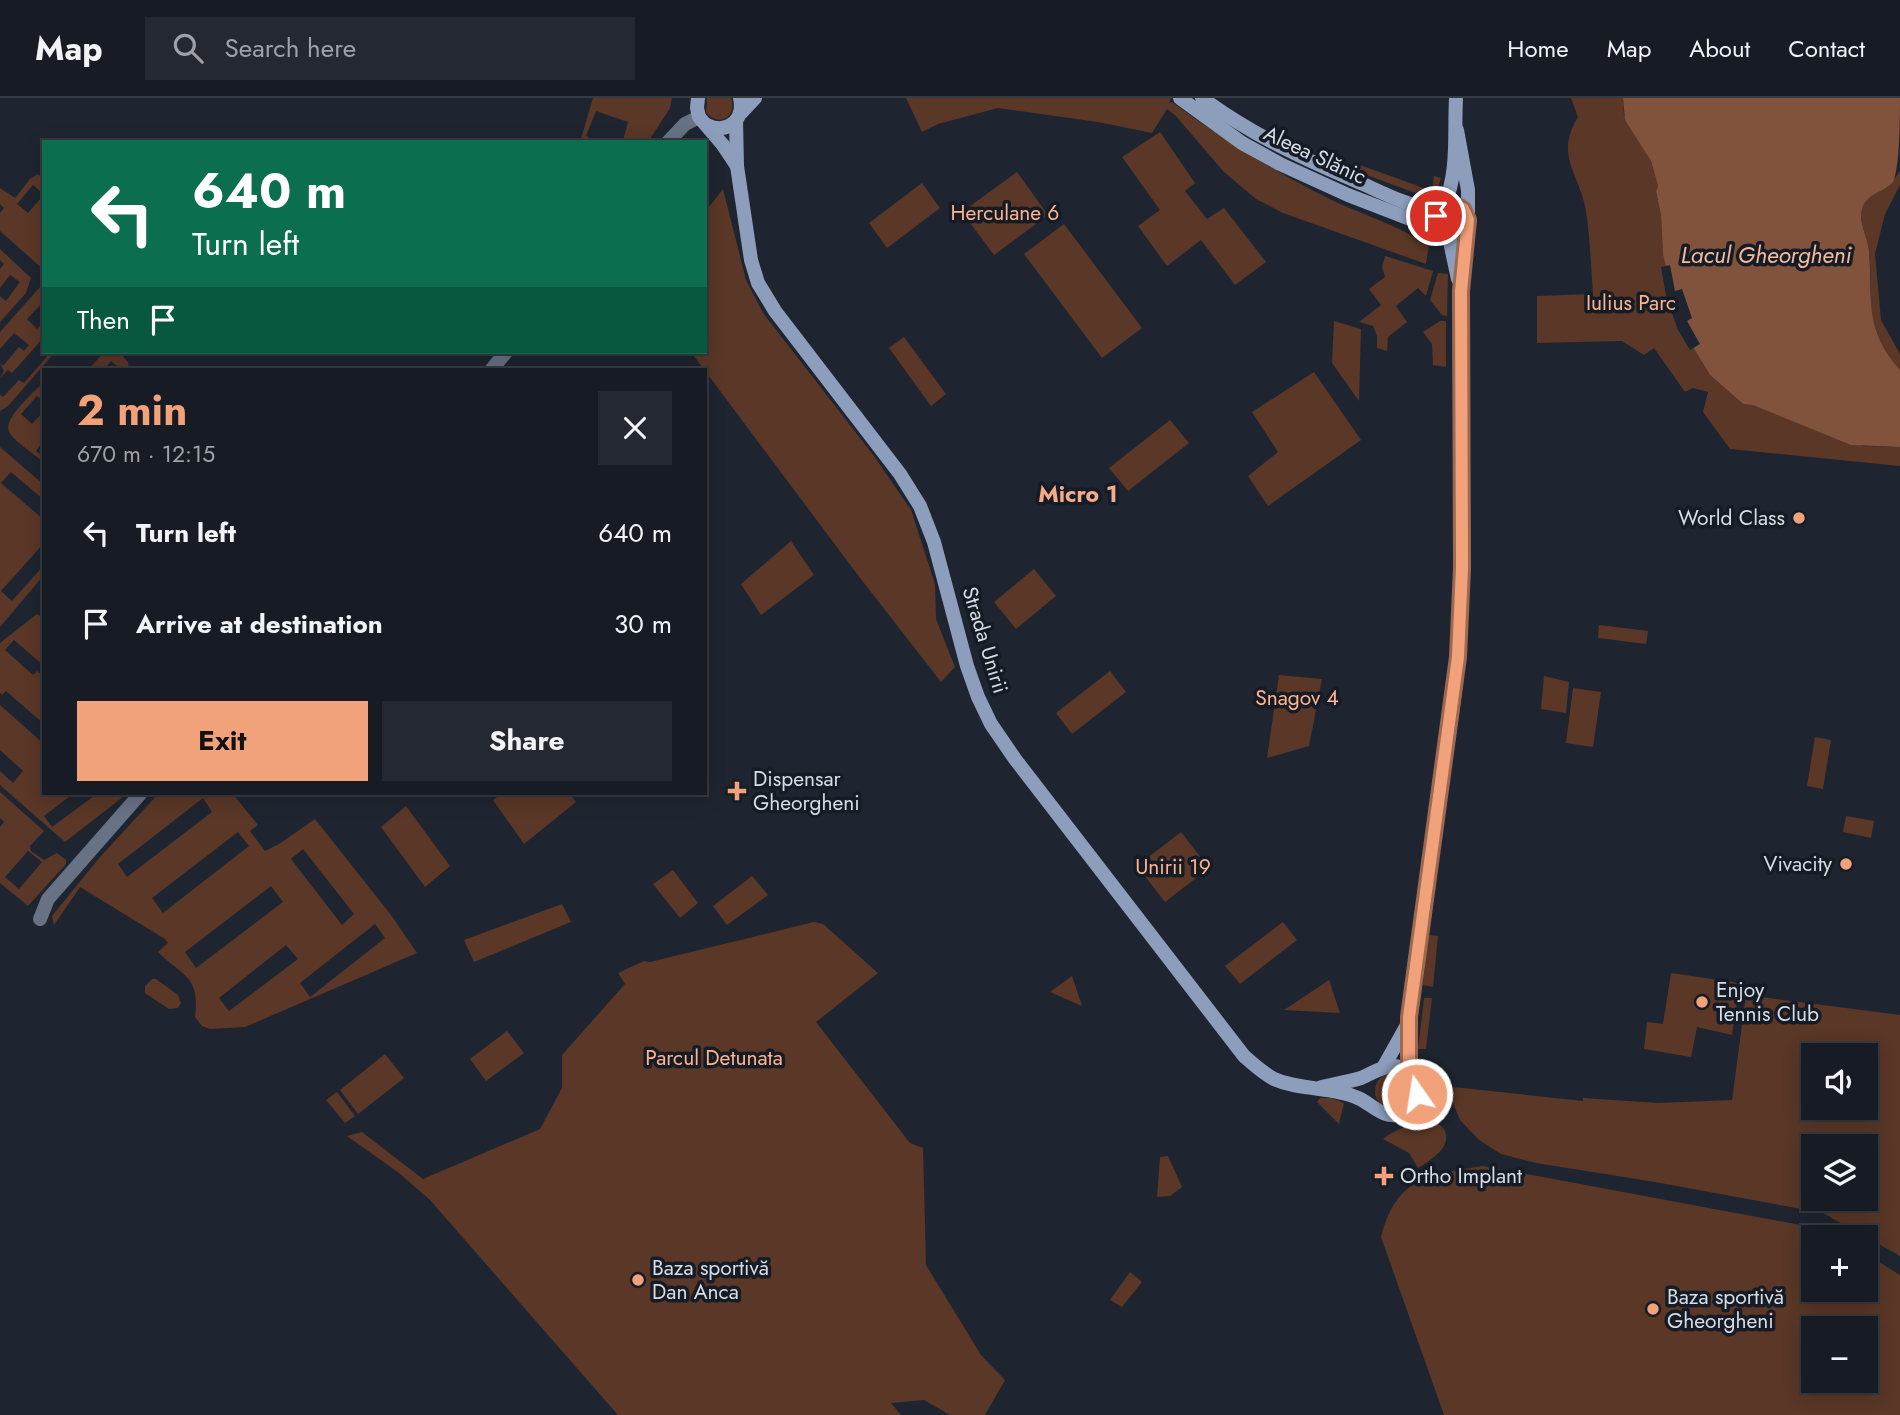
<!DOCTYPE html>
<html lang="en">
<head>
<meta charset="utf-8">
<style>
	body { margin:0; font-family:Jost,sans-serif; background:#242931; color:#f1f3f6; height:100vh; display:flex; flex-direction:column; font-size:26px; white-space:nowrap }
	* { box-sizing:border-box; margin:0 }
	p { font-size:23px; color:#9ea1a6 }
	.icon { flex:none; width:38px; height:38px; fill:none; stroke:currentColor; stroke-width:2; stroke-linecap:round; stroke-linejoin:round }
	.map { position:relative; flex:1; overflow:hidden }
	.side { position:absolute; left:42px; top:270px; width:665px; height:427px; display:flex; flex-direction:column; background:#171c24; border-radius:0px; box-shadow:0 4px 18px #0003,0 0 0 2px #363a41 }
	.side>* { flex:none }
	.banner { position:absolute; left:42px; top:42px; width:665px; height:214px; border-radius:0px; box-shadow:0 4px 18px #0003,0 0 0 2px #363a41; background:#0b6e4f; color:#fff; overflow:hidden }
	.buttons { position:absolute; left:1801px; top:945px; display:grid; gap:14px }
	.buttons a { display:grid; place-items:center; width:77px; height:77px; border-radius:0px; background:#171c24; box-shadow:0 4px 18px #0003,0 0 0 2px #363a41; font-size:35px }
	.pin { position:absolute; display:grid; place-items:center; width:60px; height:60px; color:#fff; margin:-30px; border:4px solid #fff; border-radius:50%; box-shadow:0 2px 7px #0007 }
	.me { position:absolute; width:77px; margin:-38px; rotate:347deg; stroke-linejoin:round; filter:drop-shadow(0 0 5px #0008) }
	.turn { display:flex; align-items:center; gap:24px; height:147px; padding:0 35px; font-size:32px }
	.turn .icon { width:91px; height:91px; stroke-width:2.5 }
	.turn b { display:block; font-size:49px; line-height:60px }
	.then { display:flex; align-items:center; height:66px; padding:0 35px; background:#0003; gap:14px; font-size:26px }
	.round { display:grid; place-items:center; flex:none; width:74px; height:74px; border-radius:0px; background:#242931 }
	.overview { display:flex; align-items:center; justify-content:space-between; height:119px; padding:0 35px }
	h1 { font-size:42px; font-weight:700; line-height:52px; color:#f1a27b }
	.cta { display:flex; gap:14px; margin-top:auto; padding:14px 35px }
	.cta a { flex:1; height:80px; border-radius:0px; background:#f1a27b; color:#111; font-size:28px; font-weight:700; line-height:80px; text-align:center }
	.cta a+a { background:#242931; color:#f1f3f6 }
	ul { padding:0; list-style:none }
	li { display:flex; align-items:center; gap:21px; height:91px; padding:0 35px }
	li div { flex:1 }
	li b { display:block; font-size:26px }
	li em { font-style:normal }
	header { display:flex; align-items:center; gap:42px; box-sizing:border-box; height:98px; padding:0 35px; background:#171c24; border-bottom:2px solid #363a41 }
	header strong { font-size:33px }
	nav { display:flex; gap:38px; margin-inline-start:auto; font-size:24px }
	.search { width:490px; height:63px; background:#242931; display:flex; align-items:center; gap:18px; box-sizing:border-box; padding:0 24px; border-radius:0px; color:#9ea1a6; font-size:26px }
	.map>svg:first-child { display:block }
	.green { fill:#5a3726; fill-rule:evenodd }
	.water { fill:#82533c }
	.pier { fill:#1f2530 }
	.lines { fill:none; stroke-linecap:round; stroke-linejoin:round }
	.tertiary { stroke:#677285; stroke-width:14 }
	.secondary { stroke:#8c9ebc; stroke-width:14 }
	.route-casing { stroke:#9d6950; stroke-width:18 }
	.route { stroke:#f1a27b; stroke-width:12 }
	.poi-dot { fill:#f1a27b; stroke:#151c26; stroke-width:2.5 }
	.labels { text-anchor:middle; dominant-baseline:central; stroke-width:7; stroke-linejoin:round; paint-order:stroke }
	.street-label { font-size:21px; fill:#d8dce4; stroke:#151c26 }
	.park-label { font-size:21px; fill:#ffb38e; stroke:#151c26 }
	.poi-label { font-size:21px; fill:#d8dce4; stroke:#151c26; text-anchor:start }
	.water-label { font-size:23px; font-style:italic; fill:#f7ba9c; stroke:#151c26 }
	.neighbourhood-label { font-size:23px; font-weight:bold; fill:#f5ab87; stroke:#151c26 }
</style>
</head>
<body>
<header>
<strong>Map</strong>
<div class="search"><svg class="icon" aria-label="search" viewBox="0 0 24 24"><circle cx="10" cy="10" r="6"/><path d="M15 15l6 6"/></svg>Search here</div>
<nav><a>Home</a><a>Map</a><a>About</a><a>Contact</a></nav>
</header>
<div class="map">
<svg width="1900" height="1317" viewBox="0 0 1900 1317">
	<rect width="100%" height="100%" fill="#1f2530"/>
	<g class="green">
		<path d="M593,0H672L670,10L648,44H621L623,42L628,24L596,13L586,38L589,39L587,42L591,44H580Z"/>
		<path d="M707,0H731C738,19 718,30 706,14Z"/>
		<path d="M906,0H1171L1169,5L1172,4C1224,42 1278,76 1336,104C1367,118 1400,129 1429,147L1426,166L1283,115L1256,101L1224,74L1175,17L1167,11L1152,35L1098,24L998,10L938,26L922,34Z"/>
		<path d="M1571,0H1623L1624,17L1651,63L1658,88L1656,93L1661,118L1663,157L1682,231L1710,277L1743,306L1753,307L1863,348L1900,349V368L1730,351L1703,314L1708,294L1693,290L1685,294L1654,250L1644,257L1622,243L1537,245V198L1593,196C1591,168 1590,140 1586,113C1580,76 1554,58 1578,19Z"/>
		<path d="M1160,34L1195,85L1185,93L1207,121L1224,110L1266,164L1235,187L1201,142L1167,168L1138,128L1160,112L1122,59Z"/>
		<path d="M1360,67L1432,93L1434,78L1441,80L1434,102L1356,73Z"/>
		<path d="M1900,73V87L1885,116L1875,156L1881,222L1900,256V272C1861,228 1874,204 1869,152C1867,139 1858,123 1862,110C1868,93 1890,91 1900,73Z"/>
		<path d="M1017,74L1048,117L994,157L962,114Z"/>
		<path d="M38,76L44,81V91L41,94L33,87L17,106L28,115L41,100L44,103V172L0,133V115L4,110L0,106V90L15,100L30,81Z"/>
		<path d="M922,85L940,110L887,150L869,125Z"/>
		<path d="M723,91L746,182L763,215L874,358L911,412L935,486L936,521L955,569L941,584L857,476L691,254H705V114Z"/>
		<path d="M1450,110L1458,111L1464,118L1460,134L1440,130L1439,117Z"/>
		<path d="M1064,126L1142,230L1102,260L1024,156Z"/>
		<path d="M0,151L31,180L26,195L0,224V198L6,203L20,184L10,177L0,190V171L4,166L0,162Z"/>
		<path d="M1385,158L1433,173L1426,198L1418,190L1396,208L1407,224L1388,239L1387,253L1377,250V238L1373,228L1359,224L1381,207L1369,191L1385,179L1382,169Z"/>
		<path d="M1438,175L1448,176L1447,218L1442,217L1430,202Z"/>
		<path d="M41,188L44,189V203L27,221L37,231L44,223V239L12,275L8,272L0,280L4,273L0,265L3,268L19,249L24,253L29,247L14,235L0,251V234Z"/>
		<path d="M1334,223L1361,231L1359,303L1332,265Z"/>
		<path d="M1440,223H1446V269L1433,267L1432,246L1423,234Z"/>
		<path d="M904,239L946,296L931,308L889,250Z"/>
		<path d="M51,254H55L8,308L0,313V297L3,299L19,282L24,285Z"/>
		<path d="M104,254H119L128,264L129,271H121L111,263L104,271H89Z"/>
		<path d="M1314,274L1361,342L1268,408L1248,378L1278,354L1252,314Z"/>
		<path d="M44,284V300L42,302L37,298L21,316L32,326L44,313V348L41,346L36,353L44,359V364C35,357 14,343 9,334C2,321 35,293 44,284Z"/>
		<path d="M1170,322L1189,345L1128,393L1109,370Z"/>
		<path d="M0,349L44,387V402L11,374L1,385L44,422V445L1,493L12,503L44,467V477L0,529Z"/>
		<path d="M791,443L814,477L761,517L741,486Z"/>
		<path d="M1034,471L1056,498L1016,531L994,504Z"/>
		<path d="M37,516L44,520V564L42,566L14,542L5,552L33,577L37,573L44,579V626L6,593L2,597L0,595V545Z"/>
		<path d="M1599,527L1648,533L1646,546L1598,540Z"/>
		<path d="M1110,573L1126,594L1072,636L1056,615Z"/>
		<path d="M1279,577L1322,581L1309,648L1267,660Z"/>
		<path d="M1544,578L1569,584L1566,615L1541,611Z"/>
		<path d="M1573,590L1601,594L1593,649L1566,645Z"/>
		<path d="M0,607L44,646V695H74L44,718L52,729L98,695H128L65,744L0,687V673L13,685L23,673L0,652Z"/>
		<path d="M1815,639L1831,642L1823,691L1807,688Z"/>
		<path d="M0,694L44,733L30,748L31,753L44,762L57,755L66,762V766L28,808L0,785V729L4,724L0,720ZM28,753L42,764L19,791L5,779Z"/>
		<path d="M159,695H232L258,727L250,733L265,753L279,746L315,721L391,817L417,855L245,929L210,931L202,928L195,919C200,877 183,879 158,854L168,845L165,841L80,789L54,827L52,818L100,759ZM203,700L212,714L127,779L118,766ZM238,734L249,748L163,815L152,800ZM303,751L354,816L342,827L291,761ZM271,788L283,804L196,870L185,854ZM375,826L385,840L310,899L300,885ZM286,847L298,861L229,913L219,900Z"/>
		<path d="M503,695H569L576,704L524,746L493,702Z"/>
		<path d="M406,708L450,768L425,789L381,729Z"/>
		<path d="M1846,718L1874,723L1871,740L1843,734Z"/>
		<path d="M1181,734L1209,770L1165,804L1137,768Z"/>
		<path d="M673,772L698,805L680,820L653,786Z"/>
		<path d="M752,778L768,797L727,827L713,808Z"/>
		<path d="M562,806L571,824L474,864L464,842Z"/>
		<path d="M814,824L823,826L878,875L816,924L910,1045L923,1050L926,1167L981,1257L1005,1282L985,1317H950L924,1302L891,1305L901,1317H618L430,1102L399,1075L347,1038L362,1034L423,1081L540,1031L562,990V957L625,886L618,875L644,863L650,864Z"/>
		<path d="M1283,824L1297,842L1240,886L1225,868Z"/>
		<path d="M1428,837L1438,838L1433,889L1423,887Z"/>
		<path d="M1671,875L1740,885L1732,937L1697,929L1691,959L1644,951L1647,924L1663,926Z"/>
		<path d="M1072,878L1082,908L1050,894Z"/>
		<path d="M152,881H156L178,897L181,905L178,910L169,911L145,895V888Z"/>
		<path d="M1329,882L1340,915L1284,912Z"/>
		<path d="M1746,897L1900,917V1158L1823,1115L1655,1084L1536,1065L1501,1056L1479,1042L1460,1022L1449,996L1453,989L1583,1003V1000L1658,1005L1732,1002ZM1866,957V1010H1813V957ZM1866,1048V1101H1813V1048Z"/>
		<path d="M1424,900H1432L1426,951H1418Z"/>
		<path d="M507,933L524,955L486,983L470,961Z"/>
		<path d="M385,956L404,980L358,1016L340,992Z"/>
		<circle cx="1393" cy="993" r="18"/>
		<path d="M337,994L355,1018L345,1025L326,1002Z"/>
		<path d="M1320,1000H1332L1344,1005L1339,1026L1317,1004Z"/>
		<path d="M1420,1020C1435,1020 1453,1031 1444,1048C1438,1058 1427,1064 1418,1070L1409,1055L1383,1041C1395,1031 1409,1029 1420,1020Z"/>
		<path d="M1168,1058L1182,1089L1170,1098L1157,1099L1160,1059Z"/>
		<path d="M1483,1068L1822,1131L1836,1139H1813V1192H1866V1156L1900,1177V1317H1444L1381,1139C1397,1078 1429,1077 1483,1068ZM1813,1230H1866V1283H1813Z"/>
		<path d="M1130,1174L1142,1184L1122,1209L1110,1202Z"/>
	</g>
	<path class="water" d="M1623,0H1900C1900,20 1900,69 1893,84C1884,95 1867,94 1862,111C1858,124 1868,140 1869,153C1873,203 1863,230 1900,272V349L1851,347L1753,307L1743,306L1710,277L1682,231L1663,157L1661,118L1656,93L1658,88L1651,63L1625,22Z"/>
	<path class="pier" d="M1670,167L1675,193L1682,191L1692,220L1687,223L1700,246L1690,252L1678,232L1666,198L1661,169Z"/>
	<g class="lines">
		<g class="tertiary">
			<path d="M668,44L685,26L699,19"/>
			<path d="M492,271L506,254"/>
			<path d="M40,821L48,801L141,695"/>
		</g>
		<g class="secondary">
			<path d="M698,0L697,10L699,19L723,47L737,68"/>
			<path d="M1180,0L1242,45L1280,66L1348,97L1423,126L1447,139L1459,137L1467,127"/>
			<path d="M1202,0C1252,37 1306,62 1363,86C1387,97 1413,110 1439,113"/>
			<path d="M741,15L755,0"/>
			<path d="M736,23L737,68L751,162L758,185L775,213L900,376L920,408L934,444L967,568L978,599L991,626L1015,661L1244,958C1254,967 1263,975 1274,981C1301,993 1331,988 1358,1000C1372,1006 1384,1022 1401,1016C1427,1007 1419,966 1391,968C1381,969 1371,976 1361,980C1348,984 1333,986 1319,990"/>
			<path d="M707,27C727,37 745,22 740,0"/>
			<path d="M1444,108C1459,73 1454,37 1456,0"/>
			<path d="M1447,139L1450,144L1458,181"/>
			<path d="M1383,970L1406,929"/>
			<path d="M1409,975V919L1456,586L1462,491L1461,193L1468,122V92L1457,32"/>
		</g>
	</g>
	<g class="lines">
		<defs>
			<path id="route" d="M1417,996L1415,982L1409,975V919L1458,559L1462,470L1461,193L1468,122L1463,111C1452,104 1442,107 1436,118"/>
		</defs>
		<use href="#route" class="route-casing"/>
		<use href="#route" class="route"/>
	</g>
	<g class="poi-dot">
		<circle cx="1799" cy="420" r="7"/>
		<path d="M733.5 682.5h7v7h7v7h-7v7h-7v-7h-7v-7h7z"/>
		<circle cx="1846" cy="766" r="7"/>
		<circle cx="1702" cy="904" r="7"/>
		<path d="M1380.5 1067.5h7v7h7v7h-7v7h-7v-7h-7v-7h7z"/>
		<circle cx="638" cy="1182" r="7"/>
		<circle cx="1653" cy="1211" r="7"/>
	</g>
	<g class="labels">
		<g class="street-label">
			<text transform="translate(1315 57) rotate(25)">Aleea Slănic</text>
			<text transform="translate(985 542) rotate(73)">Strada Unirii</text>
		</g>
		<g class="park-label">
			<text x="1005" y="115">Herculane 6</text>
			<text x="1631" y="205">Iulius Parc</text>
			<text x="1297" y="600">Snagov 4</text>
			<text x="1173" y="769">Unirii 19</text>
			<text x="714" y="960">Parcul Detunata</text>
		</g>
		<g class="poi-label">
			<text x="1785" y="420" text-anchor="end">World Class</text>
			<text x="753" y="681">Dispensar<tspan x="753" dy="24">Gheorgheni</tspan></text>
			<text x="1832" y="766" text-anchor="end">Vivacity</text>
			<text x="1716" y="892">Enjoy<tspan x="1716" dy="24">Tennis Club</tspan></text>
			<text x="1400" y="1078">Ortho Implant</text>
			<text x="652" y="1170">Baza sportivă<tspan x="652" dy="24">Dan Anca</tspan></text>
			<text x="1667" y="1199">Baza sportivă<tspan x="1667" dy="24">Gheorgheni</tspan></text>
		</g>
		<g class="water-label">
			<text x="1766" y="157">Lacul Gheorgheni</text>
		</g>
		<g class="neighbourhood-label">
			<text x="1078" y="396">Micro 1</text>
		</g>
	</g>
</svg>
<div class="buttons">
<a><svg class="icon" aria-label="sound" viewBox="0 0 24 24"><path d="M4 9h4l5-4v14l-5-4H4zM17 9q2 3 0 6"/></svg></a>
<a><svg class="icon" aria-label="layers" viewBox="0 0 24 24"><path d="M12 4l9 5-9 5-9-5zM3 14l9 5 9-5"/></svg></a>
<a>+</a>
<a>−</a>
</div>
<div class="pin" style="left:1436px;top:118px;background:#d93025"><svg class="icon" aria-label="arrive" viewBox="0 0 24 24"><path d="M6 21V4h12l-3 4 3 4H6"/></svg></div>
<svg class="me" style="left:1417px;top:996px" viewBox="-20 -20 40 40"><circle r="17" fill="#f1a27b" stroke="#fff" stroke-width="3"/><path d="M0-11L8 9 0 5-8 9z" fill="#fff"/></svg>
<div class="banner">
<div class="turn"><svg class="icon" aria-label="left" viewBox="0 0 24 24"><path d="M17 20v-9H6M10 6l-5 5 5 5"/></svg><div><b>640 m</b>Turn left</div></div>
<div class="then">Then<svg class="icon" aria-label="arrive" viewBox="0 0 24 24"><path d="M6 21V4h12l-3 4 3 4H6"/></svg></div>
</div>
<section class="side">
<div class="overview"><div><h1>2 min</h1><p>670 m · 12:15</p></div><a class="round"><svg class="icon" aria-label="close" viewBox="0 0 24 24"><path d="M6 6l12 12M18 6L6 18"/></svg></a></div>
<ul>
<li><svg class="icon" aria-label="left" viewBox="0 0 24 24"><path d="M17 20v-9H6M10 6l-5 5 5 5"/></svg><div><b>Turn left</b></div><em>640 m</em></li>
<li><svg class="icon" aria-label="arrive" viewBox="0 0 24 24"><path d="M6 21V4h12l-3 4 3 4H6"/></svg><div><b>Arrive at destination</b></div><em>30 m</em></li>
</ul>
<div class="cta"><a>Exit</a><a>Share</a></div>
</section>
</div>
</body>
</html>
